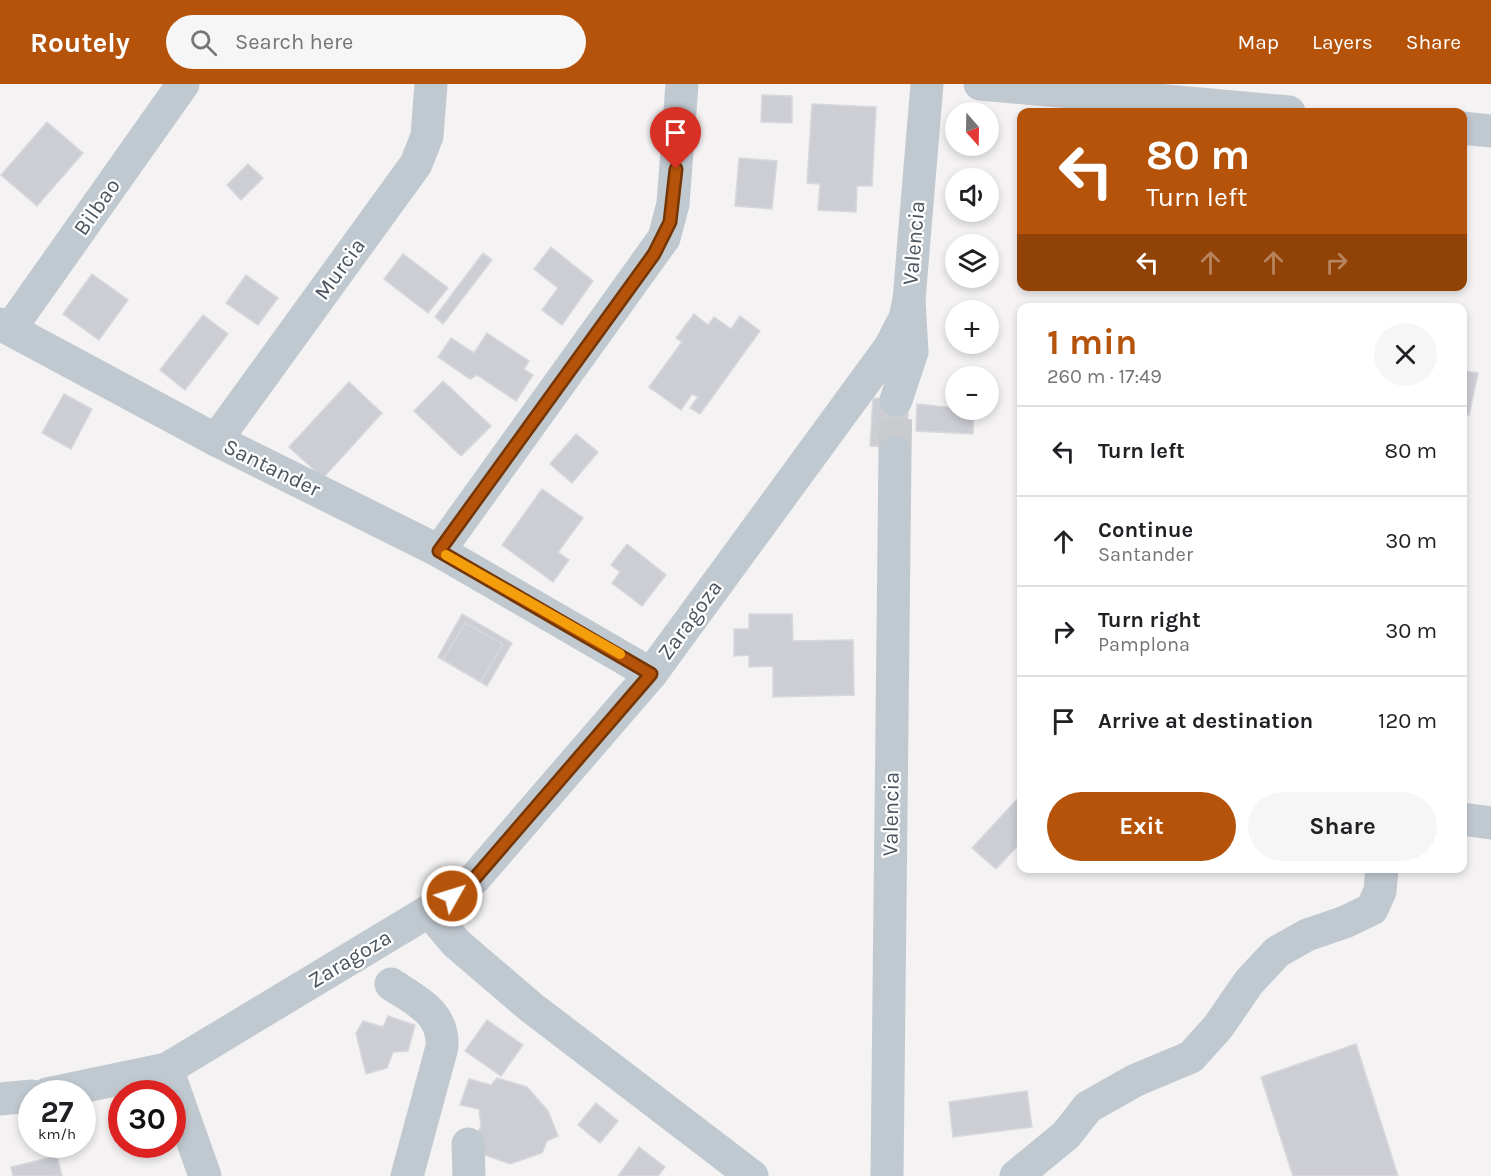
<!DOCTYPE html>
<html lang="en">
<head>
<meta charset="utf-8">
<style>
	body { margin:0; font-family:Karla,sans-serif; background:#f6f6f6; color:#202124; height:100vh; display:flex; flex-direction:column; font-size:22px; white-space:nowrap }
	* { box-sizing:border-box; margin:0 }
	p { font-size:20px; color:#757577 }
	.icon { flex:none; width:33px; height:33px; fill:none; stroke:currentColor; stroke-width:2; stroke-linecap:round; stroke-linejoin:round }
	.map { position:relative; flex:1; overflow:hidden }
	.panel { position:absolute; left:1017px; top:219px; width:450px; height:570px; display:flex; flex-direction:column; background:#fff; border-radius:12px; box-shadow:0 3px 9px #0003 }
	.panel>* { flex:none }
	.guide { position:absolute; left:1017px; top:24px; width:450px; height:183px; border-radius:12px; box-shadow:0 3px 9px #0003; background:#b45309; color:#fff; overflow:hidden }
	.needle { width:39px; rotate:160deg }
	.controls { position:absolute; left:945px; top:18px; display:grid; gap:12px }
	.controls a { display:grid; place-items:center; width:54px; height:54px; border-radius:50%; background:#fff; box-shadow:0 3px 9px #0003; font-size:30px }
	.speed { position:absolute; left:18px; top:996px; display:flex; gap:12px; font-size:30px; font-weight:700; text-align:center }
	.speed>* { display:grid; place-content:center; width:78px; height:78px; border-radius:50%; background:#fff; box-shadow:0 3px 9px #0003; line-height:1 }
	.speed small { font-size:15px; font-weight:400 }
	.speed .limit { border:9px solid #d22; background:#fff; color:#111 }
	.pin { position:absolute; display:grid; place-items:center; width:51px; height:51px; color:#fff; margin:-62px -26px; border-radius:50% 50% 50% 0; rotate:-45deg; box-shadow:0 0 6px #0007 }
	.pin .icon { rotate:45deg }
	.me { position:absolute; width:66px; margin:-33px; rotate:51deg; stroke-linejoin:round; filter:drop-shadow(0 0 4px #0008) }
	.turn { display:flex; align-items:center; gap:21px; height:126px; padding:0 30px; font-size:27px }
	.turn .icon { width:78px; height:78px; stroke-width:2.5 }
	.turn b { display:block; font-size:42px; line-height:51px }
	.lanes { display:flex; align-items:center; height:57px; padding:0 30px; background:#0003; justify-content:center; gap:30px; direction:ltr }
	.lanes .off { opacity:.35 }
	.round { display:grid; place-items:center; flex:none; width:63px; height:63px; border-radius:32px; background:#f6f6f6 }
	.head { display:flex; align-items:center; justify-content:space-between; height:102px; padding:0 30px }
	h1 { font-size:36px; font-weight:700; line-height:45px; color:#b45309 }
	.cta { display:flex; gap:12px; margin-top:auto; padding:12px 30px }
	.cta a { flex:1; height:69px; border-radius:36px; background:#b45309; color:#fff; font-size:24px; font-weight:700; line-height:69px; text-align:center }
	.cta a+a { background:#f6f6f6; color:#202124 }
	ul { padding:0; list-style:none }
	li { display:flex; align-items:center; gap:18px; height:90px; padding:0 30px; border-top:2px solid #e0e0e0 }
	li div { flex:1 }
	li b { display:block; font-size:22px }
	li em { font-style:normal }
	header { display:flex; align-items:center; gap:36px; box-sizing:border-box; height:84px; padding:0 30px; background:#b45309; color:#fff }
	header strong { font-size:28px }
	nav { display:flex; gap:33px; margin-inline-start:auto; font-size:21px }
	.search { width:420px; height:54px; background:#f6f6f6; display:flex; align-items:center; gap:15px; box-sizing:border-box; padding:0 21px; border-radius:33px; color:#757577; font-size:22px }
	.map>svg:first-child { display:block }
	.building { fill:#cdced4; stroke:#d7d8dd; stroke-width:1.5 }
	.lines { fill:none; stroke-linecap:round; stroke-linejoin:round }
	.minor-tunnel { stroke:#cacbcd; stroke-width:33; stroke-dasharray:33 16; stroke-linecap:butt }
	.minor { stroke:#c1c9d0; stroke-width:33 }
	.route-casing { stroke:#753606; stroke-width:15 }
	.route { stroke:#b45309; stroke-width:10 }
	.slow { stroke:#f59e0b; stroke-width:10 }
	.labels { text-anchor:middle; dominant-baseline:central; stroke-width:4.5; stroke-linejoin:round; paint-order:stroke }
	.street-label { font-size:22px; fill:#4b555f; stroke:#fff }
</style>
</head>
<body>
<header>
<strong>Routely</strong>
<div class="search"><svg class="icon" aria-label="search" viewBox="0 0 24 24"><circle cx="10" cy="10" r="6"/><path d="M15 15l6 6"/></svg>Search here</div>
<nav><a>Map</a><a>Layers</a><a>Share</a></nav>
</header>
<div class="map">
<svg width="1491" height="1092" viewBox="0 0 1491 1092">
	<rect width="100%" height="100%" fill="#f4f2f2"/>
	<g class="building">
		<path d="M762,11L792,12V39L761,38Z"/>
		<path d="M812,20L876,23L872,102H857L856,128L818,126L820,100L807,99Z"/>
		<path d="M47,38L83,69L37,122L1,91Z"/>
		<path d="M739,74L777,77L772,125L735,122Z"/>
		<path d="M248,80L263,94L241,116L227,101Z"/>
		<path d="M551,163L593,197L562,241L542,226L558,204L534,185Z"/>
		<path d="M483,169L492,176L443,240L435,233Z"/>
		<path d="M403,170L448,204L428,229L384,195Z"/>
		<path d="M92,190L128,216L99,256L63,230Z"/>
		<path d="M246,191L278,214L258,241L226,219Z"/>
		<path d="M694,230L708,241L714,233L731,245L740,232L760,247L700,330L690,324L698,313L692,310L681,326L649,303L682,258L676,254Z"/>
		<path d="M203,231L228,250L185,306L160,286Z"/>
		<path d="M487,249L529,277L524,285L533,291L516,317L477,291L470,295L438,273L451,254L474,269Z"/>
		<path d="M1462,287L1478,289L1469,331H1462Z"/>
		<path d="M443,297L491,342L461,372L414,327Z"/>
		<path d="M349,298L382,329L323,394L289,363Z"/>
		<path d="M64,310L92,325L71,365L42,349Z"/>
		<path d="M873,314L909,316L906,364L870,362Z"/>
		<path d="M917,320L974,326L973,350L916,347Z"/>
		<path d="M576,350L598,368L572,399L550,380Z"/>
		<path d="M542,405L583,434L558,468L569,476L553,498L502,461Z"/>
		<path d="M627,460L666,491L642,522L612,499L620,488L611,481Z"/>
		<path d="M462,530L512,559L487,602L438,573Z"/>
		<path d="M749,530H792L793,557L853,556L854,611L773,613V582L749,583V571L734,572V545H749Z"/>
		<path d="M465,539L503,560L481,598L443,576Z"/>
		<path d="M1022,710V757L996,785L972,764Z"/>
		<path d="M388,932L415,941L408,967L393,968L387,984L366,990L356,949L363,937L383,943Z"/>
		<path d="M487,936L523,961L501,992L465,967Z"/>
		<path d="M1356,960L1398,1092H1293L1261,993Z"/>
		<path d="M497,994L527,1003L548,1027L558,1052L547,1057L542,1069L510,1080L482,1070L475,1051L481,1043L479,1025L460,1021L469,995L491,1001Z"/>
		<path d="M1027,1007L1032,1043L953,1053L949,1018Z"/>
		<path d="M596,1019L618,1037L600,1059L578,1041Z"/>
		<path d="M639,1063L665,1083L658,1092H618Z"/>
		<path d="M57,1072L62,1092H13L11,1083Z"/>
	</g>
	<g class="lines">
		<path class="minor-tunnel" d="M895,368L896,316"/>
		<g class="minor">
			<path d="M980,0L1289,28"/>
			<path d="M1462,44L1491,47"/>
			<path d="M0,240L216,356L439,467L651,590"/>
			<path d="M10,245L183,0"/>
			<path d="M896,316L912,268L909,216L927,0"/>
			<path d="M216,356L416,80L427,52L431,0"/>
			<path d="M439,467L664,154L673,120L682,0"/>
			<path d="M1462,735L1491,739"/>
			<path d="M429,827L456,859L532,924L752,1092"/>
			<path d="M391,900C416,917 444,928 442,963L407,1092"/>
			<path d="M167,985L205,1092"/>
			<path d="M47,1010L167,985L429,827L475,794L651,590L890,263L905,234L909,216"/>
			<path d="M0,1015L32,1012"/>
			<path d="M468,1060L469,1092"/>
			<path d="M887,1092L895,368"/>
			<path d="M1016,1092L1066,1051L1088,1023L1136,996L1191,973L1218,943L1249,898L1277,868L1307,851L1345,838L1372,825L1380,807L1382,784"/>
		</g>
	</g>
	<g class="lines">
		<defs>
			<path id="route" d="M452,812L475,794L651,590L439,467L654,170L670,138L676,85"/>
		</defs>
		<use href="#route" class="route-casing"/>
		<use href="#route" class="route"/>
		<path class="slow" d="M446,471L620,570"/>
	</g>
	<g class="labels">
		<g class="street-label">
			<text transform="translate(97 123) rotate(-55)">Bilbao</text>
			<text transform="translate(914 159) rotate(-85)">Valencia</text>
			<text transform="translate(340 185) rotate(-54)">Murcia</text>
			<text transform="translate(272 384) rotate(26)">Santander</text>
			<text transform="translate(690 536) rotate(-54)">Zaragoza</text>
			<text transform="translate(891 730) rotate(-89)">Valencia</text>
			<text transform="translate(350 875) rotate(-31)">Zaragoza</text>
		</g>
	</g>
</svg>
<div class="controls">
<a><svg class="needle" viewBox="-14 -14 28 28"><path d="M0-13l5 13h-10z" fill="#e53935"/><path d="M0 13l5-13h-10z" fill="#757577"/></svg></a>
<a><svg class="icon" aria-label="sound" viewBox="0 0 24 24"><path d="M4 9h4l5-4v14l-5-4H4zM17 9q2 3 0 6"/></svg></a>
<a><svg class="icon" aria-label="layers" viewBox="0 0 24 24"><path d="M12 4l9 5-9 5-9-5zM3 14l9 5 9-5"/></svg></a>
<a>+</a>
<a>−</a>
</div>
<div class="speed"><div>27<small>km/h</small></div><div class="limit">30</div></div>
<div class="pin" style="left:676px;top:85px;background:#d93025"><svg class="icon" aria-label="arrive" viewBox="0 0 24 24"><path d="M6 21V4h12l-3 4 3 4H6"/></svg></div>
<svg class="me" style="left:452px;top:812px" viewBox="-20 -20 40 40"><circle r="17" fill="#b45309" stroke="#fff" stroke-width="3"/><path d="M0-11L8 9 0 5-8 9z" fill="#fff"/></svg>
<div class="guide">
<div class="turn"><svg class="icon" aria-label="left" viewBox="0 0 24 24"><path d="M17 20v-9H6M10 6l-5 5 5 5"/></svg><div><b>80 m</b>Turn left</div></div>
<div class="lanes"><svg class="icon" aria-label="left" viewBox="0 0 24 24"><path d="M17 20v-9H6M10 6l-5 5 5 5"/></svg><svg class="icon off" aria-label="ahead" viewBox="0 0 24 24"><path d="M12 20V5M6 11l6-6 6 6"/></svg><svg class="icon off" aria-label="ahead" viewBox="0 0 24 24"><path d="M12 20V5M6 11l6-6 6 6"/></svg><svg class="icon off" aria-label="right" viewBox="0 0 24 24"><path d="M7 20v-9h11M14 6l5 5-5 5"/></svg></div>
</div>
<section class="panel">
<div class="head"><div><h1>1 min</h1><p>260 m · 17:49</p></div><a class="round"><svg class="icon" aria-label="close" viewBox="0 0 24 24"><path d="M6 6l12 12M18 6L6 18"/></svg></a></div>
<ul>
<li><svg class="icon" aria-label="left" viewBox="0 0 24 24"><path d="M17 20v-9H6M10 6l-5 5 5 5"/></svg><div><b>Turn left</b></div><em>80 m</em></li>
<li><svg class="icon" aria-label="ahead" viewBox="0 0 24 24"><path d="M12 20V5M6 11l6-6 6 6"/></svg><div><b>Continue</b><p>Santander</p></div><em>30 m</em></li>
<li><svg class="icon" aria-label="right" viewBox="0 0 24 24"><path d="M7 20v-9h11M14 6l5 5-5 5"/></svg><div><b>Turn right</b><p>Pamplona</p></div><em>30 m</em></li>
<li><svg class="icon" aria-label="arrive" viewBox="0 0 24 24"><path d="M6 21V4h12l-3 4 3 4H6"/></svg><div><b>Arrive at destination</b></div><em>120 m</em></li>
</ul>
<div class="cta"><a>Exit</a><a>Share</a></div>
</section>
</div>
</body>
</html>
